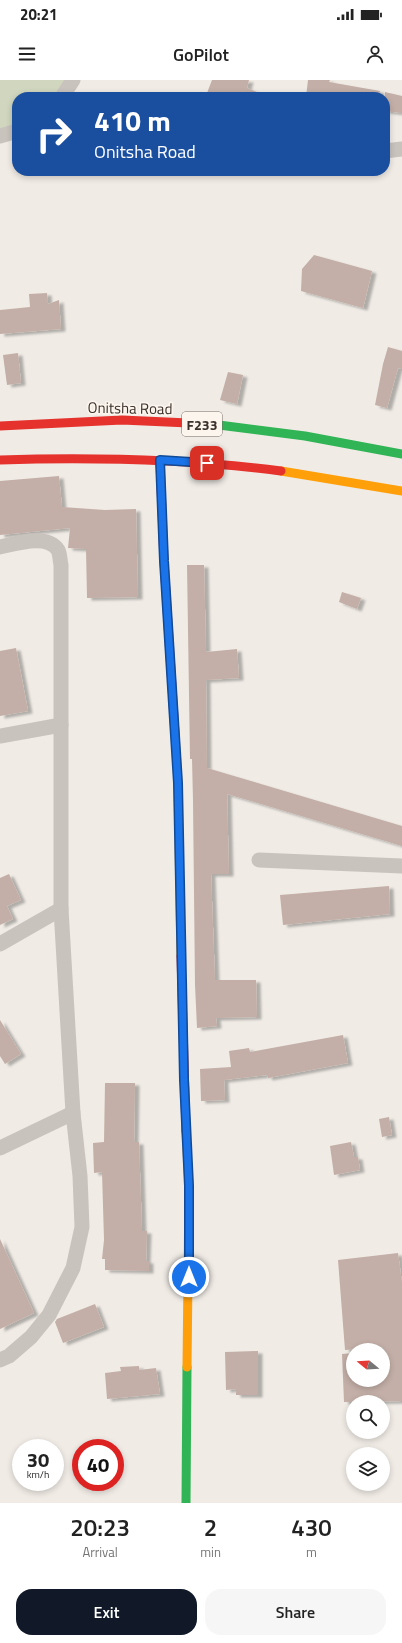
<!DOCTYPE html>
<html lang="en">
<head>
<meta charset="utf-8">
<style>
	body { margin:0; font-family:"Titillium Web",sans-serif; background:#f6f6f6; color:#222; height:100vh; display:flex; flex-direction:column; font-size:15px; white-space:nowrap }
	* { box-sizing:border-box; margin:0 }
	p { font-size:13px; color:#767676 }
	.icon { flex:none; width:22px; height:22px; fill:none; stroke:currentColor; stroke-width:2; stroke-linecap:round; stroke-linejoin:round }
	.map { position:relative; height:1423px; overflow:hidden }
	.drawer { display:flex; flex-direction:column; background:#fff; flex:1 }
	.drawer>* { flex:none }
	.hud { position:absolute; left:12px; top:12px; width:378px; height:84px; border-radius:16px; box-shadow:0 2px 6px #0003; background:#1a4fa0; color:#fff; overflow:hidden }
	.needle { width:26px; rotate:288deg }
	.buttons { position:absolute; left:346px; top:1263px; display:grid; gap:8px }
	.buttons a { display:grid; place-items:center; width:44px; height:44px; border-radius:50%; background:#fff; box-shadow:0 2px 6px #0003; font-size:20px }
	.speed { position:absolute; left:12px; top:1359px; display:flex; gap:8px; font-size:20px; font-weight:700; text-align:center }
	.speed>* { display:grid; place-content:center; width:52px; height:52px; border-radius:50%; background:#fff; box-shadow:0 2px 6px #0003; line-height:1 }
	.speed small { font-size:10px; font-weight:400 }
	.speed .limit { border:6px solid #d22; background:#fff; color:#111 }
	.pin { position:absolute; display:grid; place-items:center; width:34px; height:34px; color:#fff; margin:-17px; border-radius:8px; box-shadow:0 2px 6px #0006 }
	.me { position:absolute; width:44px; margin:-22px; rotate:0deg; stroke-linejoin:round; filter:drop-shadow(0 0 3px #0008) }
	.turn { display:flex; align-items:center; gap:14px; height:84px; padding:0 16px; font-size:18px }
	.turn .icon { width:52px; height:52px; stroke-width:2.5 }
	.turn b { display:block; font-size:28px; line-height:34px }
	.eta { display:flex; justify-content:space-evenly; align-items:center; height:68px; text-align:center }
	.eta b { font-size:24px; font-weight:600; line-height:28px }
	.action { display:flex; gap:8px; margin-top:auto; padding:8px 16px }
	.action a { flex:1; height:46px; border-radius:16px; background:#111827; color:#fff; font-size:16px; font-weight:600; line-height:46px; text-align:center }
	.action a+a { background:#f6f6f6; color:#222 }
	.status { display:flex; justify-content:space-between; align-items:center; height:28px; padding:0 20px; background:#fff; direction:ltr }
	.status svg { height:11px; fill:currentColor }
	header { display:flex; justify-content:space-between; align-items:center; height:52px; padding:0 16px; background:#fff; font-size:18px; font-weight:600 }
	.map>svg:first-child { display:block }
	.green { fill:#d1d6bf }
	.building { fill:#c3afa7; filter:url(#shadow) }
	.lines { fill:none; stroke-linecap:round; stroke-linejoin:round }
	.street { stroke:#c9c3be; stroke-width:15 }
	.fast { stroke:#30b455; stroke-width:9 }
	.slow { stroke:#ff9f0a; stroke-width:9 }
	.jam { stroke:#e5322d; stroke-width:9 }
	.route-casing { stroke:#114b97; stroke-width:10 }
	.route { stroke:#1a73e8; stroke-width:7 }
	.labels { text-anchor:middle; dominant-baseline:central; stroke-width:3.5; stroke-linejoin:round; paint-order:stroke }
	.shield { fill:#fbf5ee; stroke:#756b66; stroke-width:1 }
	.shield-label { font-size:14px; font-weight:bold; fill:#3b302b }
	.street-label { font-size:15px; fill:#3b302b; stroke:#fbf5ee }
</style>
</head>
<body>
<div class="status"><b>20:21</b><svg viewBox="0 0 49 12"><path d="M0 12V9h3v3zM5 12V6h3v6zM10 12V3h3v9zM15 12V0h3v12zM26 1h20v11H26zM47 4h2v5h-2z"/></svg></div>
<header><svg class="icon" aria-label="menu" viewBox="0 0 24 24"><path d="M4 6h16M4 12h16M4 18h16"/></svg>GoPilot<svg class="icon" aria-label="person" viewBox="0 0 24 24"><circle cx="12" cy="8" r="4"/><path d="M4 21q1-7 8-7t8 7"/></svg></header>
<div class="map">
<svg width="402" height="1423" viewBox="0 0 402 1423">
	<defs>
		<filter id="shadow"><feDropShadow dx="4.5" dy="2.5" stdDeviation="1" flood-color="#0004"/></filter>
	</defs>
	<rect width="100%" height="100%" fill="#f0ebe5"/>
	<path class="green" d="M0,0H67L58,17H17V48L0,51Z"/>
	<g class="building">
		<path d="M212,0H249L247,8L269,17H219L207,13Z"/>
		<path d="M308,0H330L329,2L380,11L379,17H306Z"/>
		<path d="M385,12L402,16V33L385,31Z"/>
		<path d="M314,175L372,191L363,228L301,211L302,189Z"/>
		<path d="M47,213L48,224L59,220L61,249L0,254V230L30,227L29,214Z"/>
		<path d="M388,267L402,271V289L398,288L387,328L375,325L383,284Z"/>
		<path d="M18,273L21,303L7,305L3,275Z"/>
		<path d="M228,292L243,295L237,324L220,320Z"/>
		<path d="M59,396L62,427L105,430L136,429L138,517L87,518L86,469L68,468L70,448L0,455V401Z"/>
		<path d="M187,485H204L206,572L237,569L239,598L206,600L207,688L402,746V766L227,714L229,794H211L215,900H256L257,937L216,938L217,946L197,948L195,905L193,721L192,679H190Z"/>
		<path d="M342,512L361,518L357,529L339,522Z"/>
		<path d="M16,568L28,631L0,636V571Z"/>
		<path d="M9,794L21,820L7,826L13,839L0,845V798Z"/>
		<path d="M389,806L390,834L283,845L280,815Z"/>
		<path d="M0,940L21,974L5,984L0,976Z"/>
		<path d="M343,955L348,983L268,998L267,995L224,1000L225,1020L201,1021L200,989L231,987L229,971L249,968L250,972Z"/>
		<path d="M105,1003H135L134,1062H139L142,1151H147L146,1181H149V1191L105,1190V1179H102L104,1160L102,1092L94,1093L93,1063L104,1062Z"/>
		<path d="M389,1037L392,1055L382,1057L379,1039Z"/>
		<path d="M351,1062L354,1077H358L360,1090L334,1095L330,1066Z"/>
		<path d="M0,1159L34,1233L0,1249Z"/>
		<path d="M398,1173L402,1203V1321L344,1322L342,1274L353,1273V1300H383V1267L345,1270L338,1180Z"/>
		<path d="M95,1224L104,1247L63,1263L55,1242L57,1239Z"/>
		<path d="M258,1271V1315H236V1309L226,1310L225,1272Z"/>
		<path d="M139,1286V1290L156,1288L160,1314L107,1319L105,1293L121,1291L120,1287Z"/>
	</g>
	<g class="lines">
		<g class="street">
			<path d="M62,17L73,0"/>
			<path d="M0,56L17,51"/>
			<path d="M385,71L402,69"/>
			<path d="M0,467C15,464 47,453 58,470C60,474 60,481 61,485V829L73,1033L80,1096L82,1147L73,1188L49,1235L31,1257L9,1276L0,1280"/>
			<path d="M0,656L61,645"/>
			<path d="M259,780L402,786"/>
			<path d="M0,864L61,829"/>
			<path d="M0,1068L73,1033"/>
		</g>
		<g class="fast">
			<path d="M211,344L305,356L402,374"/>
			<path d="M186,1423L187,1287"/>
		</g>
		<g class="slow">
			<path d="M281,391L402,411"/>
			<path d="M175,654L178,703L181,876"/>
			<path d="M186,1051L189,1106L187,1287"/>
		</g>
		<g class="jam">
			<path d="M0,346L122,340L211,344"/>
			<path d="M0,380C94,377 187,379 281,391"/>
			<path d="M160,381L164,481L175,654"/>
			<path d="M181,876L186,1051"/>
		</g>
	</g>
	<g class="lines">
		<defs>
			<path id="route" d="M189,1197V1106L184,1000L178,703L164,481L160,380L207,383"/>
		</defs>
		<use href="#route" class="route-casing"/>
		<use href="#route" class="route"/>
	</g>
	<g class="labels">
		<rect class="shield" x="182" y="332" width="40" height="24" rx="3"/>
		<g class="shield-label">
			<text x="202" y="344">F233</text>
		</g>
		<g class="street-label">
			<text transform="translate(130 328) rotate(1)">Onitsha Road</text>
		</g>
	</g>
</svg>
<div class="buttons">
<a><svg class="needle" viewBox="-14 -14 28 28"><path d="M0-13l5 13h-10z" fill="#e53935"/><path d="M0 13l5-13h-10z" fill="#767676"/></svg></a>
<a><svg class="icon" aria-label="search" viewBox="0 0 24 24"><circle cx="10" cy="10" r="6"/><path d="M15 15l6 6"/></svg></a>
<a><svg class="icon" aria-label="layers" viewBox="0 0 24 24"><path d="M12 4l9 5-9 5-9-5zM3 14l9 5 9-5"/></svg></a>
</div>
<div class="speed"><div>30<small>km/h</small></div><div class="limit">40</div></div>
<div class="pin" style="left:207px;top:383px;background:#d93025"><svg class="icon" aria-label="arrive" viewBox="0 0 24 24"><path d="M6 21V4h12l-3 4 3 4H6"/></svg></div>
<svg class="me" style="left:189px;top:1197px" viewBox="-20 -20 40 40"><circle r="17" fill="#1a73e8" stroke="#fff" stroke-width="3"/><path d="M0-11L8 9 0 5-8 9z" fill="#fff"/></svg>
<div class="hud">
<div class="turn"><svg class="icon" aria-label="right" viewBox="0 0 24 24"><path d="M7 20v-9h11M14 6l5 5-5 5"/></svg><div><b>410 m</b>Onitsha Road</div></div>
</div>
</div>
<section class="drawer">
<div class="eta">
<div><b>20:23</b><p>Arrival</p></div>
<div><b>2</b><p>min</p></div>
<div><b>430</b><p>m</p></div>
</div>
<div class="action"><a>Exit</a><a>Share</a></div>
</section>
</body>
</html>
